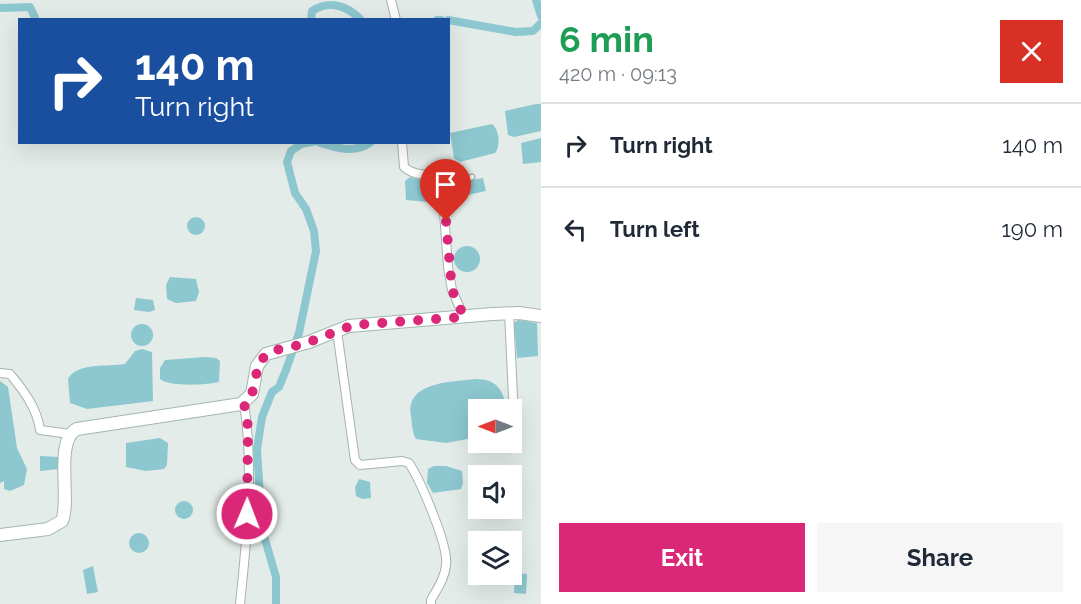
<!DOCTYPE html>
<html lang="en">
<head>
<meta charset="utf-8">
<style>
	body { margin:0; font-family:Raleway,sans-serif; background:#f6f6f7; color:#1f2937; height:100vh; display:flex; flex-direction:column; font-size:22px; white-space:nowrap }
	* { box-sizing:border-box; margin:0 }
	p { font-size:20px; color:#747a83 }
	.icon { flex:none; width:33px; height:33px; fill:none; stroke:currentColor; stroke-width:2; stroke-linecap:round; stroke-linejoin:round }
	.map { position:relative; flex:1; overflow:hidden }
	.panel { display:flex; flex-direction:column; background:#fff; width:540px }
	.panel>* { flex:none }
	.hud { position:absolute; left:18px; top:18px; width:432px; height:126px; border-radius:0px; box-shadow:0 6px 24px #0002; background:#1a4fa0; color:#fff; overflow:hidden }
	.needle { width:39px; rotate:270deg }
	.controls { position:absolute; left:468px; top:399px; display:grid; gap:12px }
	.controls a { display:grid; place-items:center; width:54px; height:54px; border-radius:0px; background:#fff; box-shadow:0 6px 24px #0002; font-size:30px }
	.pin { position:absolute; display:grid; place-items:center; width:51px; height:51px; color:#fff; margin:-62px -26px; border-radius:50% 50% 50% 0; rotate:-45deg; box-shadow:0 0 6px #0007 }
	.pin .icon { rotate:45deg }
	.me { position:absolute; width:66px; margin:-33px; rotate:1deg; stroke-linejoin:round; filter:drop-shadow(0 0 4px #0008) }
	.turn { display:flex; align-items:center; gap:21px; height:126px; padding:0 18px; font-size:27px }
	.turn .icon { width:78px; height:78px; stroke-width:2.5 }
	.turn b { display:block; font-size:42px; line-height:51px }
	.round { display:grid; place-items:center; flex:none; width:63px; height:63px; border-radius:0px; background:#f6f6f7 }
	.overview { display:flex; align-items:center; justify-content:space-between; height:102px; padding:0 18px }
	h1 { font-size:36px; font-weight:700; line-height:45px; color:#1e9e55 }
	.cta { display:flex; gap:12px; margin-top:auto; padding:12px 18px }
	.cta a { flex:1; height:69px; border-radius:0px; background:#db2777; color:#fff; font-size:24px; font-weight:700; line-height:69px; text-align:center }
	.cta a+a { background:#f6f6f7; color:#1f2937 }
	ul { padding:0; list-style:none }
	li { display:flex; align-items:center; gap:18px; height:84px; padding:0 18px; border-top:2px solid #e0e1e3 }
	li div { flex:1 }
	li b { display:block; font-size:22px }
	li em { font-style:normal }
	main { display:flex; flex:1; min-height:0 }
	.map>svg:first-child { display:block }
	.water { fill:#8dc7cf }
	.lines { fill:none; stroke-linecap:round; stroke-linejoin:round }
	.canal { stroke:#8dc7cf; stroke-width:8 }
	.lane-casing { stroke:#a6b4af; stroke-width:7 }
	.street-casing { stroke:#a6b4af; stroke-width:10 }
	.secondary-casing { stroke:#a1b7af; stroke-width:14 }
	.lane { stroke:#fff; stroke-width:4.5 }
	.street { stroke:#fff; stroke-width:8 }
	.secondary { stroke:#fff; stroke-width:12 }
	.route { stroke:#db2777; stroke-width:10; stroke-dasharray:0 18 }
</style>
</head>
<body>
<main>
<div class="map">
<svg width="541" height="604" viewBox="0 0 541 604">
	<rect width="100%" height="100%" fill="#e3ece8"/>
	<g class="water">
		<path d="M536,104H541V131L514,137L508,135L505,111Z"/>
		<path d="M492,124C499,129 501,146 495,153L460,162L454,158L450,133Z"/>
		<path d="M541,138V162L523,164L521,143Z"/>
		<path d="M410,177L436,184L439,203L406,200L405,181Z"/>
		<path d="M483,178L486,191L463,196L458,194L456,186L462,182Z"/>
		<circle cx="196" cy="226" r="9"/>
		<circle cx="467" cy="259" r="13"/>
		<path d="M170,277L196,279L199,292L196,301L176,303L167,299L166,285Z"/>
		<path d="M136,298L153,300L155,310L149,312L134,310Z"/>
		<path d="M518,320L537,323L538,356L517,358L514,323Z"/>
		<circle cx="142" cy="335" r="11"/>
		<path d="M142,349L152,352L153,401L87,409L70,403L68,379C77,362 109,367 125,364L135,351Z"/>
		<path d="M205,357L216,358L220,361L219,382C207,385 169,387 160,379V368L165,360Z"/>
		<path d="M476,379C497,379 503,390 507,409L478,410V437L446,443L416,439C412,432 412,423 411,416C405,381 453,382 476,379Z"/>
		<path d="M0,381L8,387L17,448L27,469L24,485L10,491L4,489V481L0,483Z"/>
		<path d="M160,438L168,443L167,465L164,469L146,471L126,467V443Z"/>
		<path d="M40,456L59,457V469L40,471Z"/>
		<path d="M434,466H446L462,471L463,483L461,489L433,493L427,483L428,469Z"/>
		<path d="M359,479L370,482L371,498L362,499L356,496L355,487Z"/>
		<circle cx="184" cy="510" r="9"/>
		<circle cx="139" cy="543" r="10"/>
		<path d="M93,566L98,592L87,594L83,570Z"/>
		<path d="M515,573L527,574L526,594L514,593Z"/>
	</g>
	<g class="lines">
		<g class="canal">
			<path d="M536,0L541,16"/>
			<path d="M0,8L30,7L36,20"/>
			<path d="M311,20L312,11C329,0 347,5 361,20"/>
			<path d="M437,20H441"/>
			<path d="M448,20L516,32L533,31L541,23"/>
			<path d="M318,142C335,148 355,154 371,142"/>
			<path d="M276,604V577L262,529L257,449L262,417L272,392L279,387L286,370L299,333L316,251L314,231L306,209L295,193L287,162L291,151L301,144L312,142"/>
		</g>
		<defs>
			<path id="lane" d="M444,191L472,177"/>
			<g id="street">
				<path d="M391,0L396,20"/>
				<path d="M402,142L404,167C415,178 433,171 442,184L448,267L452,290L464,317"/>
				<path d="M509,313L514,418"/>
				<path d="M337,331L355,460L360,465L402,461L409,463C420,480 449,546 446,565C445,578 437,589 431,600V604"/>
				<path d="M0,373L10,374C24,391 37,408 40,430L70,434"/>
				<path d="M240,604C247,538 254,468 244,403"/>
			</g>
			<path id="secondary" d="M0,535L48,529L62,521C71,499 54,440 77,429L241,404L252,394L257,366L266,354L309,342L349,326L492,314L519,313L541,316"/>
		</defs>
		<use href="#lane" class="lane-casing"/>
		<use href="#street" class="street-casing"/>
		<use href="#secondary" class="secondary-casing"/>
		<use href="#lane" class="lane"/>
		<use href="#street" class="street"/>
		<use href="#secondary" class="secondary"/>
	</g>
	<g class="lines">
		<path class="route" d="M247,514L248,427L244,403L252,394L259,362L271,351L304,344L353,325L464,317L452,290L446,221"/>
	</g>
</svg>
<div class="controls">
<a><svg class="needle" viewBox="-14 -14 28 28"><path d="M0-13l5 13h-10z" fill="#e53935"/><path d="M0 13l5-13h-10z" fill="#747a83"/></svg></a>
<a><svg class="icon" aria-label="sound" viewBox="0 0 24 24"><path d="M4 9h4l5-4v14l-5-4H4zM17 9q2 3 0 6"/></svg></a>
<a><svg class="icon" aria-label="layers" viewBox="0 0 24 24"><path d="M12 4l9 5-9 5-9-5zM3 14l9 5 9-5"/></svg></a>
</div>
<div class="pin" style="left:446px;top:221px;background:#d93025"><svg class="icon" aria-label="arrive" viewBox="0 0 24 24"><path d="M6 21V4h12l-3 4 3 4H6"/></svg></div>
<svg class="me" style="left:247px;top:514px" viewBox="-20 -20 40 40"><circle r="17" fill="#db2777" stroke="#fff" stroke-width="3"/><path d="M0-11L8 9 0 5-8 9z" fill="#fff"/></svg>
<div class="hud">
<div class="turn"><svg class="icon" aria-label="right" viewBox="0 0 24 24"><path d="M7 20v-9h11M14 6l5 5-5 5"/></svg><div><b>140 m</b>Turn right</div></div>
</div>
</div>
<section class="panel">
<div class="overview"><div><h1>6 min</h1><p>420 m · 09:13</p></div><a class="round" style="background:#d93025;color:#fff"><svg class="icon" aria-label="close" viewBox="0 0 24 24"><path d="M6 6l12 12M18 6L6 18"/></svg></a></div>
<ul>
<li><svg class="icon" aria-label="right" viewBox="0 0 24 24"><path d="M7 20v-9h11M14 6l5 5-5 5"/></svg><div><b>Turn right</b></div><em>140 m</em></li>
<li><svg class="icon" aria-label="left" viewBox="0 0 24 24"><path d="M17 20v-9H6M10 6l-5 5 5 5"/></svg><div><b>Turn left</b></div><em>190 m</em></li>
</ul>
<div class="cta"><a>Exit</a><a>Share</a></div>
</section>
</main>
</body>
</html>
